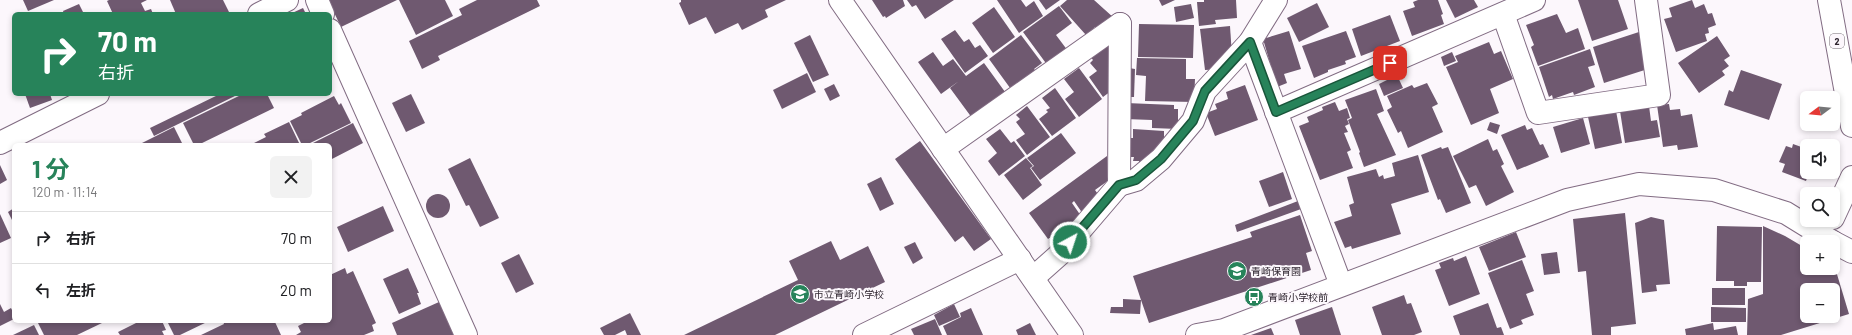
<!DOCTYPE html>
<html lang="ja">
<head>
<meta charset="utf-8">
<style>
	body { margin:0; font-family:Barlow,"Noto Sans JP",sans-serif; background:#f2f2f2; color:#202124; height:100vh; display:flex; flex-direction:column; font-size:15px; white-space:nowrap }
	* { box-sizing:border-box; margin:0 }
	p { font-size:13px; color:#757577 }
	.icon { flex:none; width:22px; height:22px; fill:none; stroke:currentColor; stroke-width:2; stroke-linecap:round; stroke-linejoin:round }
	.map { position:relative; flex:1; overflow:hidden }
	.side { position:absolute; left:12px; top:143px; width:320px; height:180px; display:flex; flex-direction:column; background:#fff; border-radius:6px; box-shadow:0 2px 6px #0003 }
	.side>* { flex:none }
	.banner { position:absolute; left:12px; top:12px; width:320px; height:84px; border-radius:6px; box-shadow:0 2px 6px #0003; background:#27835a; color:#fff; overflow:hidden }
	.needle { width:26px; rotate:254deg }
	.buttons { position:absolute; left:1800px; top:91px; display:grid; gap:8px }
	.buttons a { display:grid; place-items:center; width:40px; height:40px; border-radius:6px; background:#fff; box-shadow:0 2px 6px #0003; font-size:20px }
	.pin { position:absolute; display:grid; place-items:center; width:34px; height:34px; color:#fff; margin:-17px; border-radius:8px; box-shadow:0 2px 6px #0006 }
	.me { position:absolute; width:44px; margin:-22px; rotate:40deg; stroke-linejoin:round; filter:drop-shadow(0 0 3px #0008) }
	.turn { display:flex; align-items:center; gap:14px; height:84px; padding:0 20px; font-size:18px }
	.turn .icon { width:52px; height:52px; stroke-width:2.5 }
	.turn b { display:block; font-size:28px; line-height:34px }
	.round { display:grid; place-items:center; flex:none; width:42px; height:42px; border-radius:6px; background:#f2f2f2 }
	.summary { display:flex; align-items:center; justify-content:space-between; height:68px; padding:0 20px }
	h1 { font-size:24px; font-weight:700; line-height:30px; color:#27835a }
	ul { padding:0; list-style:none }
	li { display:flex; align-items:center; gap:12px; height:52px; padding:0 20px; border-top:1px solid #e0e0e0 }
	li div { flex:1 }
	li b { display:block; font-size:15px }
	li em { font-style:normal }
	.map>svg:first-child { display:block }
	.building { fill:#6f5970; fill-rule:evenodd }
	.lines { fill:none; stroke-linecap:round; stroke-linejoin:round }
	.minor-casing { stroke:#826c83; stroke-width:24 }
	.tertiary-casing { stroke:#826c83; stroke-width:24 }
	.trunk-casing { stroke:#826c83; stroke-width:24 }
	.minor { stroke:#fff; stroke-width:22 }
	.tertiary { stroke:#fff; stroke-width:22 }
	.trunk { stroke:#fff; stroke-width:22 }
	.route-casing { stroke:#19553a; stroke-width:10 }
	.route { stroke:#27835a; stroke-width:7 }
	.labels { text-anchor:middle; dominant-baseline:central; stroke-width:4; stroke-linejoin:round; paint-order:stroke }
	.shield { fill:#fcf7fc; stroke:#6c656d; stroke-width:1 }
	.shield-label { font-size:9px; font-weight:bold; fill:#2f2630 }
	.poi-label { font-size:10px; fill:#2f2630; stroke:#fcf7fc; text-anchor:start }
</style>
</head>
<body>
<div class="map">
<svg width="1852" height="335" viewBox="0 0 1852 335">
	<rect width="100%" height="100%" fill="#fcf7fc"/>
	<g class="building">
		<path d="M23,0H54L28,11Z"/>
		<path d="M109,0H147L141,3L145,11L151,9L153,14H113L107,1Z"/>
		<path d="M170,0H223L230,14H176Z"/>
		<path d="M328,0H397L341,27Z"/>
		<path d="M399,0H445L453,16L416,35Z"/>
		<path d="M477,0H537L540,6L438,56L440,60L422,69L409,41L462,15L459,9Z"/>
		<path d="M681,0H786L765,10L768,17L742,30L738,23L715,34L706,17L689,25L679,3L681,2Z"/>
		<path d="M872,0H903L905,6L886,18L885,16L883,17Z"/>
		<path d="M907,0H954L925,19L916,5L912,7Z"/>
		<path d="M997,0H1021L1026,7L1034,1L1043,16L1019,33Z"/>
		<path d="M1039,0H1060L1046,10Z"/>
		<path d="M1067,0H1094L1114,18L1099,32L1095,27L1086,35L1060,6Z"/>
		<path d="M1159,0H1175L1162,6Z"/>
		<path d="M1204,0H1236L1237,18L1215,20L1216,24L1199,26L1197,2H1204Z"/>
		<path d="M1418,0H1438L1443,14L1441,15L1444,24L1412,36L1403,11L1415,7L1413,2Z"/>
		<path d="M1446,0H1474L1478,7L1455,18Z"/>
		<path d="M1578,0H1618L1628,29L1592,41Z"/>
		<path d="M1692,0L1695,8L1704,4L1708,14L1712,13L1716,25L1708,28L1709,33L1705,34L1707,41L1676,52L1664,19L1672,17L1669,8Z"/>
		<path d="M1317,3L1329,27L1299,42L1287,18Z"/>
		<path d="M79,4L84,14H64L63,11Z"/>
		<path d="M1191,4L1194,18L1176,22L1174,7Z"/>
		<path d="M1059,6L1072,23L1056,35L1068,51L1048,66L1023,32Z"/>
		<path d="M994,7L1015,37L993,53L972,23Z"/>
		<path d="M303,8L306,14H290Z"/>
		<path d="M1557,14L1566,33L1578,28L1585,49L1538,66L1531,47L1534,45L1526,25Z"/>
		<path d="M1390,15L1400,41L1361,56L1352,29Z"/>
		<path d="M1139,24L1194,25L1193,58L1138,57Z"/>
		<path d="M1230,26L1232,56L1223,69L1205,70L1200,29Z"/>
		<path d="M955,30L964,42L969,39L975,48L980,45L988,56L965,73L941,39Z"/>
		<path d="M1289,31L1301,69L1284,74L1287,83L1277,87L1263,39Z"/>
		<path d="M1346,31L1356,57L1345,61L1346,64L1328,70V72L1314,78L1302,46Z"/>
		<path d="M1642,31L1651,68L1604,83L1593,47Z"/>
		<path d="M810,35L829,75L813,82L794,43Z"/>
		<path d="M1021,35L1042,63L1034,69L1038,73L1013,92L989,59Z"/>
		<path d="M1717,36L1730,56L1724,60L1729,66L1722,71L1725,75L1699,93L1678,63Z"/>
		<path d="M1106,42L1118,57L1115,88L1103,97L1089,77L1097,71L1090,63L1093,60L1089,55Z"/>
		<path d="M1489,42L1494,54L1501,51L1513,79L1490,89L1499,113L1471,125L1446,67L1458,62L1455,56Z"/>
		<path d="M1590,49L1595,65L1588,67L1595,87L1574,95L1573,92L1553,99L1552,95L1549,97L1539,67Z"/>
		<path d="M933,52L943,66L953,59L966,76L984,63L1008,96L975,122L950,88L959,81L941,94L918,62Z"/>
		<path d="M1452,52L1456,61L1444,66L1441,57Z"/>
		<path d="M1137,58L1186,59V79H1195L1194,102L1145,101L1146,76L1136,75Z"/>
		<path d="M1079,68L1102,99L1079,117L1065,99L1074,92L1064,79Z"/>
		<path d="M1129,68L1135,69L1134,97H1128Z"/>
		<path d="M1741,70L1782,84L1769,120L1724,105L1729,90L1733,92Z"/>
		<path d="M807,73L816,92L782,109L773,90Z"/>
		<path d="M1397,75L1403,88L1384,96L1379,84Z"/>
		<path d="M1427,83L1438,104L1432,107L1443,132L1408,148L1401,131L1398,133L1387,110L1392,107L1387,96L1412,85L1414,88Z"/>
		<path d="M834,84L840,96L830,101L824,89Z"/>
		<path d="M1245,85L1258,120L1215,136L1206,113L1217,109L1215,104L1228,99L1226,92Z"/>
		<path d="M1055,88L1076,118L1052,136L1039,119L1048,112L1046,110L1050,108L1042,98Z"/>
		<path d="M1376,89L1384,111L1377,114L1396,155L1364,167L1359,153L1360,152L1348,120L1352,118L1345,100Z"/>
		<path d="M25,94H50L52,100L30,108Z"/>
		<path d="M220,94H239L154,136L150,128Z"/>
		<path d="M243,94H267L274,108L198,145H194L183,123Z"/>
		<path d="M411,94L425,123L406,132L392,103Z"/>
		<path d="M334,96L339,105L341,103L351,123L306,145H302L290,121L302,115L301,113Z"/>
		<path d="M1335,102L1339,111L1347,108L1350,118L1347,119L1349,124L1345,126L1348,132L1344,133L1351,150L1347,152L1353,168L1320,180L1299,126L1309,122L1307,117L1323,110L1322,107Z"/>
		<path d="M1126,103L1174,105V109H1178V129L1152,128V120L1125,119Z"/>
		<path d="M1669,104L1670,110L1680,109L1681,116L1692,114L1698,147L1678,150L1677,145L1663,147L1657,105Z"/>
		<path d="M1027,106L1050,137L1027,155L1016,140L1025,134L1016,122L1020,119L1016,115Z"/>
		<path d="M1649,106L1651,121L1657,120L1660,137L1625,143L1620,111Z"/>
		<path d="M1616,111L1622,143L1595,149L1588,117Z"/>
		<path d="M1583,118L1590,144L1561,153L1553,127Z"/>
		<path d="M289,122L300,145H250L266,137L264,134Z"/>
		<path d="M1490,122L1500,125L1497,134L1487,130Z"/>
		<path d="M353,123L363,143L330,160V145H312L311,144Z"/>
		<path d="M1525,125L1527,130L1532,128L1540,145L1543,144L1549,157L1517,170L1501,135Z"/>
		<path d="M174,127L183,145H138Z"/>
		<path d="M1000,129L1011,143L1014,141L1025,156L999,176L988,161L997,153L986,139Z"/>
		<path d="M1133,129L1164,131V147L1139,164V161H1133L1134,157H1126L1127,138H1133Z"/>
		<path d="M1061,133L1076,153L1040,180L1031,168L1034,166L1027,158Z"/>
		<path d="M1488,139L1493,151L1497,149L1504,164L1501,166L1514,192L1486,206L1476,185L1469,188L1453,156Z"/>
		<path d="M920,141L991,239L974,251L963,236L955,242L895,159Z"/>
		<path d="M1793,144L1807,149V172H1809L1806,181L1782,172L1785,164L1779,162L1786,146L1792,148Z"/>
		<path d="M1441,147L1442,149L1448,147L1471,203L1446,213L1440,199L1438,200L1421,155Z"/>
		<path d="M1418,155L1429,192L1391,204L1401,234L1352,249L1351,246L1345,248L1334,222L1352,216L1349,205L1354,203L1347,177L1376,169L1379,177L1383,175L1384,179L1395,176L1392,163Z"/>
		<path d="M1107,156V177L1109,180L1095,190L1100,197L1083,214L1074,201L1072,203L1081,216L1048,239L1029,213Z"/>
		<path d="M470,158L499,218L480,227L469,205L466,206L448,169Z"/>
		<path d="M1026,158L1033,166L1030,168L1042,185L1023,200L1004,175Z"/>
		<path d="M0,165L7,180L0,184Z"/>
		<path d="M1283,172L1292,199L1269,207L1259,181Z"/>
		<path d="M881,177L894,204L880,211L867,184Z"/>
		<circle cx="438" cy="206" r="12"/>
		<path d="M1298,201L1301,209L1237,232L1235,225Z"/>
		<path d="M383,206L394,231L348,252L337,227Z"/>
		<path d="M14,208V224L8,212Z"/>
		<path d="M1625,213L1636,324L1611,327V335H1592L1586,271L1578,272L1573,219Z"/>
		<path d="M0,214L11,238L0,243Z"/>
		<path d="M1300,215L1312,251L1306,253L1311,270L1149,323L1141,300L1140,314L1110,313L1111,307H1123V299L1141,300L1133,276L1252,237L1250,232Z"/>
		<path d="M1651,217L1664,220L1670,284L1656,285L1657,291L1642,293L1635,223Z"/>
		<path d="M1717,226L1762,227L1761,282H1747V286H1734V281H1716Z"/>
		<path d="M1763,226L1785,236L1807,249V268H1832L1836,271L1849,314L1781,335H1747L1748,299L1763,294ZM1807,290H1833V316H1807Z"/>
		<path d="M1516,232L1526,257L1489,271L1479,247Z"/>
		<path d="M831,241L840,260L868,246L885,282L775,335H684L798,280L789,261Z"/>
		<path d="M915,242L923,258L913,264L904,247Z"/>
		<path d="M1557,252L1560,273L1544,275L1541,254Z"/>
		<path d="M519,254L534,284L516,293L501,263Z"/>
		<path d="M1466,256L1480,294L1449,306L1435,270L1441,268L1439,263L1453,258L1454,261Z"/>
		<path d="M1522,260L1534,291L1526,294L1534,315L1521,320L1523,324L1510,329L1488,273Z"/>
		<path d="M345,268L347,274L353,271L376,323L372,325L374,331L364,335H296L301,332L298,326L308,321H330V275Z"/>
		<path d="M408,268L419,293H417L421,304L399,314L383,279Z"/>
		<rect x="1712" y="288" width="33" height="17"/>
		<path d="M1404,295L1407,304L1411,303L1422,332L1414,335H1382L1372,307Z"/>
		<path d="M439,302L454,335H397L392,323Z"/>
		<path d="M1488,303L1497,328L1501,327L1504,335H1460L1453,316Z"/>
		<path d="M0,304L4,312L11,308L14,314V319L0,326Z"/>
		<path d="M954,304L960,317L939,326L934,315Z"/>
		<path d="M1332,307L1341,335H1300L1295,320Z"/>
		<path d="M1711,307L1746,308V322H1711Z"/>
		<path d="M971,308L983,335H947L943,326L961,317L960,313Z"/>
		<path d="M630,313L641,335H627L625,330L615,335H604L600,328Z"/>
		<path d="M935,319L942,335H914L911,329Z"/>
		<path d="M37,321H102V323L77,335H44Z"/>
		<path d="M140,321H162L166,330L162,331L164,335H120L118,332Z"/>
		<path d="M167,321H209L180,335H174Z"/>
		<path d="M223,321H277L275,322L281,335H201L224,324Z"/>
		<path d="M1030,323L1036,335H1018L1016,330Z"/>
		<path d="M1713,323L1714,330L1736,326L1738,335H1686L1685,329Z"/>
		<path d="M34,325L39,335H13Z"/>
		<path d="M1271,328L1274,335H1251Z"/>
	</g>
	<g class="lines">
		<defs>
			<g id="minor">
				<path d="M317,0L323,14"/>
				<path d="M259,14L287,0"/>
				<path d="M1503,14L1538,113L1659,95L1646,0"/>
				<path d="M330,30L466,335"/>
				<path d="M1250,42L1341,285"/>
				<path d="M1276,112L1534,0"/>
				<path d="M0,143L98,94"/>
				<path d="M943,149L1120,24"/>
				<path d="M1119,185L1136,180L1161,159L1193,121L1205,91L1250,42L1276,0"/>
				<path d="M1833,218L1852,177"/>
				<path d="M1033,278L1060,254L1119,185L1120,24"/>
				<path d="M864,335L1020,259"/>
			</g>
			<g id="tertiary">
				<path d="M840,0L1072,335"/>
				<path d="M1833,242L1852,252"/>
				<path d="M1197,335L1224,330L1567,200L1639,184L1714,190L1786,213L1833,242"/>
			</g>
			<path id="trunk" d="M1829,0L1852,126"/>
		</defs>
		<use href="#minor" class="minor-casing"/>
		<use href="#tertiary" class="tertiary-casing"/>
		<use href="#trunk" class="trunk-casing"/>
		<use href="#minor" class="minor"/>
		<use href="#tertiary" class="tertiary"/>
		<use href="#trunk" class="trunk"/>
	</g>
	<g class="lines">
		<defs>
			<path id="route" d="M1070,242L1119,185L1136,180L1161,159L1193,121L1205,91L1250,42L1276,112L1390,63"/>
		</defs>
		<use href="#route" class="route-casing"/>
		<use href="#route" class="route"/>
	</g>
	<defs>
		<symbol id="school-disc" viewBox="-11 -11 22 22"><circle r="9.5" fill="#27835a" stroke="#fcf7fc"/><path d="M0-5L7-2L0 1L-7-2ZM-4 1L0 2.5L4 1V4Q0 6-4 4Z" fill="#fff"/></symbol>
		<symbol id="bus-disc" viewBox="-11 -11 22 22"><circle r="9.5" fill="#27835a" stroke="#fcf7fc"/><path d="M-5-6H5V4H4V6H2V4H-2V6H-4V4H-5ZM-3.5-4V0h7V-4ZM-3.5 1.2v1.5H-2V1.2ZM2 1.2v1.5H3.5V1.2Z" fill="#fff"/></symbol>
	</defs>
	<g fill-rule="evenodd">
		<use href="#school-disc" x="1226" y="260" width="22" height="22"/>
		<use href="#school-disc" x="789" y="283" width="22" height="22"/>
		<use href="#bus-disc" x="1243" y="286" width="22" height="22"/>
	</g>
	<g class="labels">
		<rect class="shield" x="1830" y="34" width="14" height="14" rx="3"/>
		<g class="shield-label">
			<text x="1837" y="41">2</text>
		</g>
		<g class="poi-label">
			<text x="1251" y="271">青崎保育園</text>
			<text x="814" y="294">市立青崎小学校</text>
			<text x="1268" y="297">青崎小学校前</text>
		</g>
	</g>
</svg>
<div class="buttons">
<a><svg class="needle" viewBox="-14 -14 28 28"><path d="M0-13l5 13h-10z" fill="#e53935"/><path d="M0 13l5-13h-10z" fill="#757577"/></svg></a>
<a><svg class="icon" aria-label="sound" viewBox="0 0 24 24"><path d="M4 9h4l5-4v14l-5-4H4zM17 9q2 3 0 6"/></svg></a>
<a><svg class="icon" aria-label="search" viewBox="0 0 24 24"><circle cx="10" cy="10" r="6"/><path d="M15 15l6 6"/></svg></a>
<a>+</a>
<a>−</a>
</div>
<div class="pin" style="left:1390px;top:63px;background:#d93025"><svg class="icon" aria-label="arrive" viewBox="0 0 24 24"><path d="M6 21V4h12l-3 4 3 4H6"/></svg></div>
<svg class="me" style="left:1070px;top:242px" viewBox="-20 -20 40 40"><circle r="17" fill="#27835a" stroke="#fff" stroke-width="3"/><path d="M0-11L8 9 0 5-8 9z" fill="#fff"/></svg>
<div class="banner">
<div class="turn"><svg class="icon" aria-label="right" viewBox="0 0 24 24"><path d="M7 20v-9h11M14 6l5 5-5 5"/></svg><div><b>70 m</b>右折</div></div>
</div>
<section class="side">
<div class="summary"><div><h1>1 分</h1><p>120 m · 11:14</p></div><a class="round"><svg class="icon" aria-label="close" viewBox="0 0 24 24"><path d="M6 6l12 12M18 6L6 18"/></svg></a></div>
<ul>
<li><svg class="icon" aria-label="right" viewBox="0 0 24 24"><path d="M7 20v-9h11M14 6l5 5-5 5"/></svg><div><b>右折</b></div><em>70 m</em></li>
<li><svg class="icon" aria-label="left" viewBox="0 0 24 24"><path d="M17 20v-9H6M10 6l-5 5 5 5"/></svg><div><b>左折</b></div><em>20 m</em></li>
</ul>
</section>
</div>
</body>
</html>
